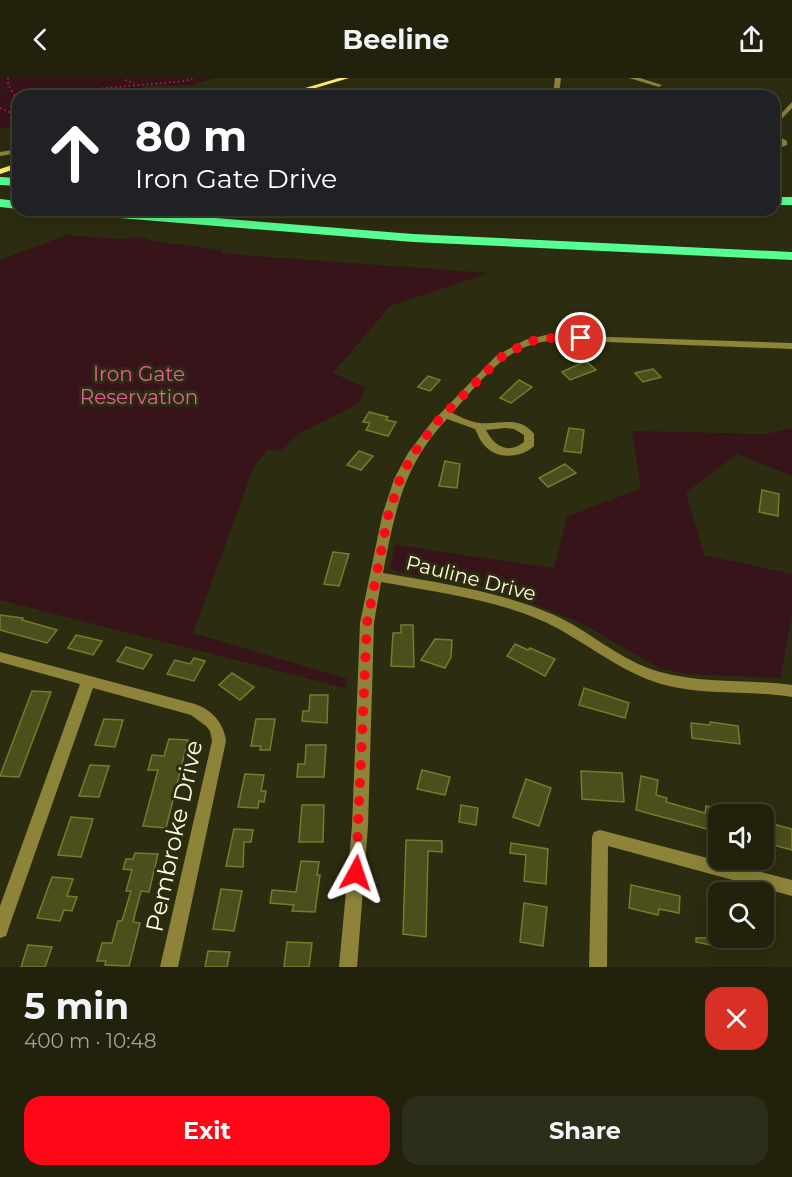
<!DOCTYPE html>
<html lang="en">
<head>
<meta charset="utf-8">
<style>
	body { margin:0; font-family:Montserrat,sans-serif; background:#2d2e1a; color:#f1f3f6; height:100vh; display:flex; flex-direction:column; font-size:22px; white-space:nowrap }
	* { box-sizing:border-box; margin:0 }
	p { font-size:20px; color:#a2a39d }
	.icon { flex:none; width:33px; height:33px; fill:none; stroke:currentColor; stroke-width:2; stroke-linecap:round; stroke-linejoin:round }
	.map { position:relative; height:889px; overflow:hidden }
	.details { display:flex; flex-direction:column; background:#21210c; flex:1 }
	.details>* { flex:none }
	.top-card { position:absolute; left:12px; top:12px; width:768px; height:126px; border-radius:18px; box-shadow:0 3px 15px #0003,0 0 0 2px #3e3e2d; background:#202124; color:#fff; overflow:hidden }
	.fabs { position:absolute; left:708px; top:726px; display:grid; gap:12px }
	.fabs a { display:grid; place-items:center; width:66px; height:66px; border-radius:12px; background:#21210c; box-shadow:0 3px 15px #0003,0 0 0 2px #3e3e2d; font-size:30px }
	.pin { position:absolute; display:grid; place-items:center; width:51px; height:51px; color:#fff; margin:-26px; border:3px solid #fff; border-radius:50%; box-shadow:0 2px 6px #0007 }
	.me { position:absolute; width:66px; margin:-33px; rotate:5deg; stroke-linejoin:round; filter:drop-shadow(0 0 4px #0008) }
	.turn { display:flex; align-items:center; gap:21px; height:126px; padding:0 24px; font-size:27px }
	.turn .icon { width:78px; height:78px; stroke-width:2.5 }
	.turn b { display:block; font-size:42px; line-height:51px }
	.round { display:grid; place-items:center; flex:none; width:63px; height:63px; border-radius:18px; background:#2d2e1a }
	.head { display:flex; align-items:center; justify-content:space-between; height:102px; padding:0 24px }
	h1 { font-size:36px; font-weight:700; line-height:45px }
	.primary-button { display:flex; gap:12px; margin-top:auto; padding:12px 24px }
	.primary-button a { flex:1; height:69px; border-radius:18px; background:#ff0717; color:#fff; font-size:24px; font-weight:700; line-height:69px; text-align:center }
	.primary-button a+a { background:#2d2e1a; color:#f1f3f6 }
	header { display:flex; justify-content:space-between; align-items:center; height:78px; padding:0 24px; background:#21210c; font-size:27px; font-weight:700 }
	.map>svg:first-child { display:block }
	.green { fill:#37131a }
	.building { fill:#4c4e1b; stroke:#797b2c; stroke-width:1.5 }
	.lines { fill:none; stroke-linecap:round; stroke-linejoin:round }
	.path { stroke:#c42b4d; stroke-width:1.5; stroke-dasharray:1.5 3; stroke-linecap:butt }
	.minor { fill:#8d8339; fill-rule:evenodd }
	.secondary { fill:#ffeb72; fill-rule:evenodd }
	.motorway { fill:#56ff92; fill-rule:evenodd }
	.route { stroke:#ff0717; stroke-width:10; stroke-dasharray:0 18 }
	.labels { text-anchor:middle; dominant-baseline:central; stroke-width:6; stroke-linejoin:round; paint-order:stroke }
	.park-label { font-size:20px; fill:#e66098; stroke:#2c2c10 }
	.street-label { font-size:20px; fill:#fffddb; stroke:#2c2c10 }
	.near-street-label { font-size:24px; fill:#fffddb; stroke:#2c2c10 }
</style>
</head>
<body>
<header><svg class="icon" aria-label="back" viewBox="0 0 24 24"><path d="M15 5l-7 7 7 7"/></svg>Beeline<svg class="icon" aria-label="share" viewBox="0 0 24 24"><path d="M12 15V3M7 8l5-5 5 5M5 13v7h14v-7"/></svg></header>
<div class="map">
<svg width="792" height="889" viewBox="0 0 792 889">
	<rect width="100%" height="100%" fill="#2c2c10"/>
	<g class="green">
		<path d="M0,0H213C206,2 198,5 191,7C172,10 140,2 128,18H96L78,15L64,18H18V46L0,51Z"/>
		<path d="M67,157L118,161L142,159L152,163L222,172L221,175L254,178L488,195L390,228L333,295L366,310L358,326L300,355L280,373L268,371L254,388L193,555L347,601L345,610L0,522V182Z"/>
		<path d="M792,350V398L737,376L686,415L704,477L792,496V538L780,600L689,596L661,591L581,545L517,519L464,503L398,494L390,489L395,467L554,490L567,439L641,410L632,353L766,356Z"/>
	</g>
	<g class="building">
		<path d="M586,283L596,292L570,302L562,294Z"/>
		<path d="M653,291L661,299L643,304L635,295Z"/>
		<path d="M428,298L440,302L430,313L418,309Z"/>
		<path d="M519,302L532,309L511,325L500,320Z"/>
		<path d="M369,334L388,339L386,342L396,344L388,358L366,352L370,345L363,344Z"/>
		<path d="M569,350L584,352L581,375L564,373Z"/>
		<path d="M359,373L373,378L361,392L347,387Z"/>
		<path d="M445,383L460,386L457,410L439,408Z"/>
		<path d="M565,386L576,395L548,409L539,400Z"/>
		<path d="M762,412L779,416L778,438L759,434Z"/>
		<path d="M333,474L349,476L339,508L324,506Z"/>
		<path d="M0,537L23,540L22,542L57,552L47,565L0,552Z"/>
		<path d="M401,547H413L414,589L391,588L393,555H401Z"/>
		<path d="M76,557L102,563L93,577L68,570Z"/>
		<path d="M435,561L452,562L451,579L445,590L421,582Z"/>
		<path d="M515,566L528,572L530,570L555,581L545,598L507,578Z"/>
		<path d="M126,569L152,577L143,591L117,583Z"/>
		<path d="M194,580L205,583L194,603L167,596L175,582L190,586Z"/>
		<path d="M232,595L254,609L240,622L219,607Z"/>
		<path d="M584,610L629,625L625,640L579,627Z"/>
		<path d="M32,613L51,614L19,699L0,698Z"/>
		<path d="M310,617H328L327,645L302,643L303,633H309Z"/>
		<path d="M104,641L123,642L115,669L95,667Z"/>
		<path d="M256,641H275L270,672H260L261,668H251Z"/>
		<path d="M710,644L738,648L740,666L692,660L691,645L710,647Z"/>
		<path d="M169,661L188,662L166,750L143,748L158,692H148L152,677L164,678Z"/>
		<path d="M306,667H326L324,699H297L298,686H305Z"/>
		<path d="M90,687L109,688L99,719L79,718Z"/>
		<path d="M422,692L450,699L445,717L417,711Z"/>
		<path d="M581,693L622,695L624,724L582,721Z"/>
		<path d="M245,696L264,697L261,713H266L264,724L259,723L258,730L238,729Z"/>
		<path d="M641,698L658,702L656,717L667,720L666,724L705,735L706,728L718,731V754L636,732Z"/>
		<path d="M526,701L551,710L539,748L513,739Z"/>
		<path d="M302,727H324L323,764H299Z"/>
		<path d="M461,727L478,730L476,747L459,744Z"/>
		<path d="M71,739L93,741L81,779L58,777Z"/>
		<path d="M773,746L792,751V772L773,767Z"/>
		<path d="M234,751L253,752L251,764H244L243,789L226,788Z"/>
		<path d="M406,762L442,763V774L428,773L426,859L403,856Z"/>
		<path d="M511,765L548,771L546,806L524,803L526,777L510,775Z"/>
		<path d="M135,775L158,776L149,814L141,813L133,844L140,845L129,888L105,887L106,883H97L102,865H112L118,843H122L131,813H126L132,792L123,791L126,781H133Z"/>
		<path d="M301,783L319,784L317,797H320L315,834L292,833L294,827L270,825L272,812L296,814Z"/>
		<path d="M52,799L73,801L67,818L77,819L72,833L64,832L60,843L37,840Z"/>
		<path d="M631,807L680,818L679,835L659,831L658,837L629,830Z"/>
		<path d="M221,811L242,813L234,853L213,851Z"/>
		<path d="M524,825L547,829L543,868L520,864Z"/>
		<path d="M707,831L718,832V860H729V871L696,864V860H716L708,858Z"/>
		<path d="M287,864L312,865L309,889H284Z"/>
		<path d="M28,867L52,869L45,889H21Z"/>
		<path d="M208,873L230,874L227,889H205Z"/>
	</g>
	<g class="lines">
		<g class="path">
			<path d="M8,0V7L15,18L12,24"/>
			<path d="M125,2L134,5"/>
			<path d="M53,18L72,13L185,3L193,0"/>
			<path d="M0,30L13,36L12,25L18,24"/>
		</g>
		<g class="minor">
			<path d="M555,0H561L559,18H553Z"/>
			<path d="M629,0H640L662,7L659,9Z"/>
			<path d="M792,24V30L774,49V43Z"/>
			<path d="M774,56L787,63V67L774,72V67L779,65L774,61Z"/>
			<path d="M18,71V75L0,78V74Z"/>
			<path d="M546,257L792,265V271L581,263C565,263 549,261 534,266C500,275 475,310 452,335C461,339 470,344 480,345C500,347 519,337 534,356V368C522,380 497,382 485,368C480,363 478,357 475,351L447,341C403,388 395,433 383,495C440,505 498,513 552,536C589,552 620,583 660,594C703,606 749,601 792,607V619C749,612 703,618 661,606C618,593 585,563 545,544C494,521 436,514 381,504L374,545L368,748L357,889H339L352,748L360,545L382,438L394,401L408,375L431,345L496,278L525,262ZM505,350L514,351L524,357V364C508,377 494,368 486,352Z"/>
			<path d="M0,574L195,626C212,632 224,645 226,663L178,889H160L212,663L210,653L206,648L191,637L93,610L8,852L6,858L0,860V828L80,606L0,584Z"/>
			<path d="M600,752L792,802V818L608,768L607,889H589L592,759L594,754Z"/>
		</g>
		<g class="secondary">
			<path d="M339,0H349L289,18H278Z"/>
			<path d="M18,85V90L0,96V91Z"/>
		</g>
		<g class="motorway">
			<path d="M0,99L18,100V108L0,107Z"/>
			<rect x="774" y="119" width="18" height="8"/>
			<path d="M0,121L18,123V131L0,129Z"/>
			<path d="M65,132H116L413,156L792,174V182L413,164L71,136Z"/>
		</g>
	</g>
	<g class="lines">
		<path class="route" d="M356,795L367,545L388,438L400,401L412,378L435,346L500,280L528,264L546,260H581"/>
	</g>
	<g class="labels">
		<g class="park-label">
			<text x="139" y="296">Iron Gate<tspan x="139" dy="23">Reservation</tspan></text>
		</g>
		<g class="street-label">
			<text transform="translate(471 500) rotate(14)">Pauline Drive</text>
		</g>
		<g class="near-street-label">
			<text transform="translate(174 758) rotate(-78)">Pembroke Drive</text>
		</g>
	</g>
</svg>
<div class="fabs">
<a><svg class="icon" aria-label="sound" viewBox="0 0 24 24"><path d="M4 9h4l5-4v14l-5-4H4zM17 9q2 3 0 6"/></svg></a>
<a><svg class="icon" aria-label="search" viewBox="0 0 24 24"><circle cx="10" cy="10" r="6"/><path d="M15 15l6 6"/></svg></a>
</div>
<div class="pin" style="left:581px;top:260px;background:#d93025"><svg class="icon" aria-label="arrive" viewBox="0 0 24 24"><path d="M6 21V4h12l-3 4 3 4H6"/></svg></div>
<svg class="me" style="left:356px;top:795px" viewBox="-20 -20 40 40"><path d="M0-17L14 15 0 8-14 15z" fill="#ff0717" stroke="#fff" stroke-width="4"/></svg>
<div class="top-card">
<div class="turn"><svg class="icon" aria-label="ahead" viewBox="0 0 24 24"><path d="M12 20V5M6 11l6-6 6 6"/></svg><div><b>80 m</b>Iron Gate Drive</div></div>
</div>
</div>
<section class="details">
<div class="head"><div><h1>5 min</h1><p>400 m · 10:48</p></div><a class="round" style="background:#d93025;color:#fff"><svg class="icon" aria-label="close" viewBox="0 0 24 24"><path d="M6 6l12 12M18 6L6 18"/></svg></a></div>
<div class="primary-button"><a>Exit</a><a>Share</a></div>
</section>
</body>
</html>
